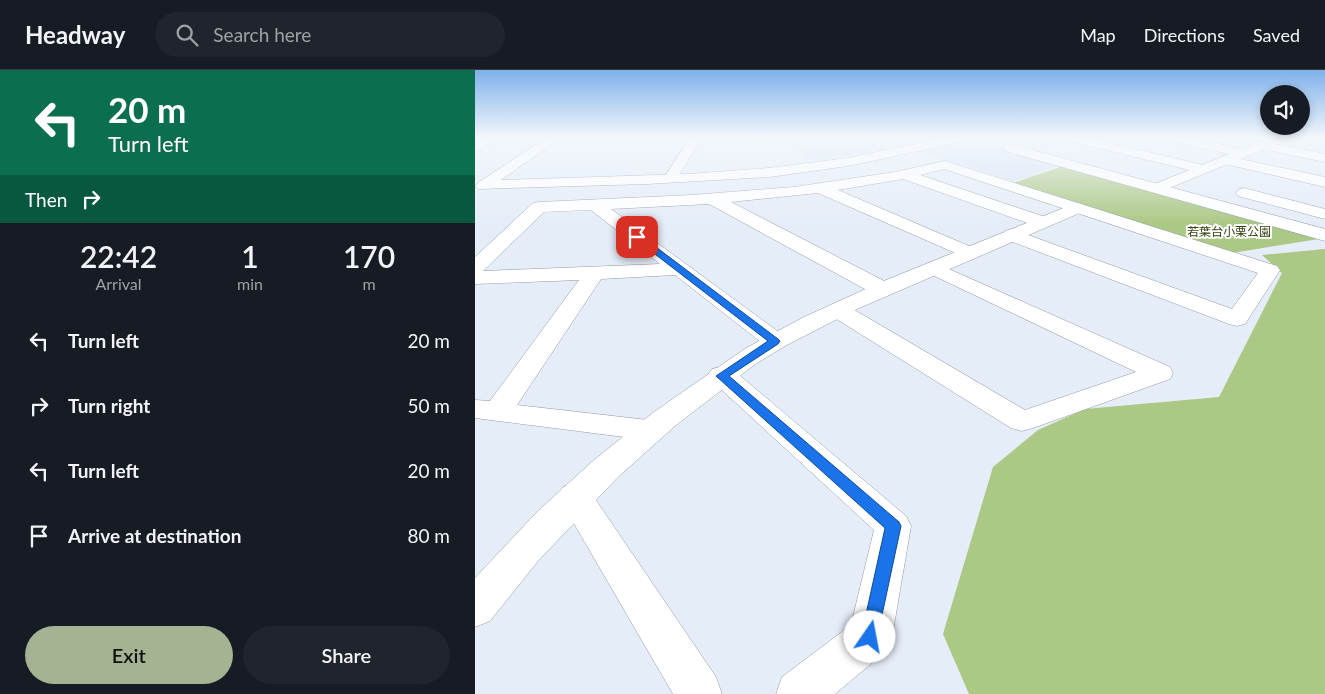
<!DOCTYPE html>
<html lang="en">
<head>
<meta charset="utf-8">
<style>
	body { margin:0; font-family:Lato,"Noto Sans JP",sans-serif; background:#20242c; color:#f1f3f6; height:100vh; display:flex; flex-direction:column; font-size:19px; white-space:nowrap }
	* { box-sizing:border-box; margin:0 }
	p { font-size:16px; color:#9ea1a6 }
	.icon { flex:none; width:28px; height:28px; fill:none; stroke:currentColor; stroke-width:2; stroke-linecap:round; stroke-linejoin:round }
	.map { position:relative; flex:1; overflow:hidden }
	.panel { display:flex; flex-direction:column; background:#171b24; width:475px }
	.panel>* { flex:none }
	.guide { background:#0b6e4f; color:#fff; overflow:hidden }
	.fabs { position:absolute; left:785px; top:15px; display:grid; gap:10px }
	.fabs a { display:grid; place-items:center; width:50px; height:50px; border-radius:50%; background:#171b24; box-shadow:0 2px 8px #0003; font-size:25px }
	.pin { position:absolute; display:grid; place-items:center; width:42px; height:42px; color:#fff; margin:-21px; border-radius:10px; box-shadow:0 2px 8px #0006 }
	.me { position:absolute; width:55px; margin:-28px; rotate:12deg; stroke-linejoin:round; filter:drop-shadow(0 0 4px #0008) }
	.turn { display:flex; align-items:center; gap:18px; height:105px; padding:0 25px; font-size:22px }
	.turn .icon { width:65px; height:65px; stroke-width:2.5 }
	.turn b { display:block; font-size:35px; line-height:42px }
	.then { display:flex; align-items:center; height:48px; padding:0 25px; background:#0003; gap:10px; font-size:19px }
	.eta { display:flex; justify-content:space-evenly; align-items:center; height:85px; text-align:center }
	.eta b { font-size:30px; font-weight:600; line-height:35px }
	.primary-button { display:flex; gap:10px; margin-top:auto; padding:10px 25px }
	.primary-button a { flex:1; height:58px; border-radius:30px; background:#a6b392; color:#111; font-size:20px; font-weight:600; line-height:58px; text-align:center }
	.primary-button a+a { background:#20242c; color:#f1f3f6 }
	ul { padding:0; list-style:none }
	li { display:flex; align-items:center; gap:15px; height:65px; padding:0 25px }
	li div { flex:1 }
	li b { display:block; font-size:19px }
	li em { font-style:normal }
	header { display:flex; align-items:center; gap:30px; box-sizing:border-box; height:70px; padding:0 25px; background:#171b24; border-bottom:1px solid #363941 }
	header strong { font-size:24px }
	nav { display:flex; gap:28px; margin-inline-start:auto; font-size:18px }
	.search { width:350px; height:45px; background:#20242c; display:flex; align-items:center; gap:12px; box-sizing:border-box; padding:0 18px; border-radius:28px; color:#9ea1a6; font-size:19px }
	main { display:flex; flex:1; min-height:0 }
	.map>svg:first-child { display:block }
	.built { fill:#d6e2f4 }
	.green { fill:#abc885 }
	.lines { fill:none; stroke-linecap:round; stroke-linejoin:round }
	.minor-casing { stroke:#9399a4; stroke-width:1 }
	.tertiary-casing { stroke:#9399a4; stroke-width:1 }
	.minor { fill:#fff; fill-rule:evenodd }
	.tertiary { fill:#fff; fill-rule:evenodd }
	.route { fill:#1a73e8; stroke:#114b97 }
	.labels { text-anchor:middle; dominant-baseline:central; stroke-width:4; stroke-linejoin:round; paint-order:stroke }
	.far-park-label { font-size:12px; fill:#31440d; stroke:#fff }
</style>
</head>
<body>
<header>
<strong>Headway</strong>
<div class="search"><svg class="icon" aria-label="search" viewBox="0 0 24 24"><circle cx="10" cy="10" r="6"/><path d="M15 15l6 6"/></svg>Search here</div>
<nav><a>Map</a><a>Directions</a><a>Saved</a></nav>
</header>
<main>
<section class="panel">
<div class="guide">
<div class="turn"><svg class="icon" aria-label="left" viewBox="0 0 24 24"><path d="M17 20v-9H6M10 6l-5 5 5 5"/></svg><div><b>20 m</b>Turn left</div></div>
<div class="then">Then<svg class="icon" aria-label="right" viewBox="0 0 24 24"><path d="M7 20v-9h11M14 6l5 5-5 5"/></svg></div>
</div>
<div class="eta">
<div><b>22:42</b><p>Arrival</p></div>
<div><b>1</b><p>min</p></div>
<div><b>170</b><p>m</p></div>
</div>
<ul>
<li><svg class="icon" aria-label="left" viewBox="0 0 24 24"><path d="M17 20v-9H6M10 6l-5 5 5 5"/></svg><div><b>Turn left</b></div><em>20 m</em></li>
<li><svg class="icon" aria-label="right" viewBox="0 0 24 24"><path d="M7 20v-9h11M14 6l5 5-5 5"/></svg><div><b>Turn right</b></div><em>50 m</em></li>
<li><svg class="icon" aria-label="left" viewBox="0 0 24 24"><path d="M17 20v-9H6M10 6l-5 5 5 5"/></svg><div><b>Turn left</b></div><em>20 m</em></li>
<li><svg class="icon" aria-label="arrive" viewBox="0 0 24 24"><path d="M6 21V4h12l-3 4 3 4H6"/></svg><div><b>Arrive at destination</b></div><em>80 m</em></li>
</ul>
<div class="primary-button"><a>Exit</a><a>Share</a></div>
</section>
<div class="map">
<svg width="850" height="624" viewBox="0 0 850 624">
	<rect width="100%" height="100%" fill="#e5edf8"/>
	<g class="built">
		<path d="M312,67H378L413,79L370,86L334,90Z"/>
		<path d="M403,67H464L429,75Z"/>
		<path d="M493,68L589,94L539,111L441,81Z"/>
	</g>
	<g class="green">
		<path d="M591,95L850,168L757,183L535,114Z"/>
		<path d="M850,179V624H494L468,564L518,397L563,360L610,339L744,327L807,203L787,185Z"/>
	</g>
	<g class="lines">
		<defs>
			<g id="minor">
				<path d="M11,67H26L0,82V73Z"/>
				<path d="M215,67L226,68L201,111H191L189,108Z"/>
				<path d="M588,67H609L732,96L734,99L732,102L727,103L590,70Z"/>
				<path d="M688,67H710L773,80L775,83L768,87L690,70Z"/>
				<path d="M787,71L850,84V92L783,78L781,75L783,72Z"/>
				<path d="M535,74L850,159V171L530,81L529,78L530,75Z"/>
				<path d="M751,86L850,107V117L746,93L744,90L746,87Z"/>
				<path d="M470,91L802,196L805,200L770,254L762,256L754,254L530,169L527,165L530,161L536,159L542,161L757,239L783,203L469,99L445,105L573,148L576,152L573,156L567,157L561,156L428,109L363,120L501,179L504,183L501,187L494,189L343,123L256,132L415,214L418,219L415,224L407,226L399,224L234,134L136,139L309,266L312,271L309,276L300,278L291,276L200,205L126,209L42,335L173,350L184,353L188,360L184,367L173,370L0,348V330L15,331L104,210L0,214V187L58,133L64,132L217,125L319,117L420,102ZM116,140L185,194L8,201L69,142Z"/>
				<path d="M769,118L850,139V149L763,126L761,123L763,120Z"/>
				<path d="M458,192L695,297L698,303L695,309L558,358L547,361L536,358L355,245L351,240L355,235L363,233L371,235L550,340L661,302L451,202L448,198L451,194Z"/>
				<path d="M247,297L257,299L431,446L436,456L417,567L410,582L360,624H301L307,607L376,555L399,460L237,311L233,305L237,299Z"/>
				<path d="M100,413L112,417L241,607L247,624H198L83,426L88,417Z"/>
			</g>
			<g id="tertiary">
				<path d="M73,67H87L26,110L213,104L294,98L373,88L475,67H496L490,71L373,96L294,107L172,114L3,119L0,116L4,112Z"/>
				<path d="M797,67H813L811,70L687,121H677L674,118L677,115Z"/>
				<path d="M601,133L607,134L609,138L607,142L382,239L310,276L279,295L200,356L143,407L63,491L15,551L0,557V508L63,441L119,390L179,342L271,278L329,247L404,213Z"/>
			</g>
		</defs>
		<use href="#minor" class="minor-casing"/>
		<use href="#tertiary" class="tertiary-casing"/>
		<use href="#minor" class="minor"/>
		<use href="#tertiary" class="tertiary"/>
	</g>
	<linearGradient id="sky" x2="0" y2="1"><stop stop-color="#7fb1ea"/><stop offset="0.44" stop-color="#f3f7fc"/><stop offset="1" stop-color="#f3f7fc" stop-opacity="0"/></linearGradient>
	<rect width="850" height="154" fill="url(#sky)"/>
	<path class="route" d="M159,165H165L303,269L305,271L303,274L254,306L424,452L426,456L401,573L395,575L389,573L386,567L410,458L241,306L293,271L159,168Z"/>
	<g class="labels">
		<g class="far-park-label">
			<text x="754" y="161">若葉台小栗公園</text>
		</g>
	</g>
</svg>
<div class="fabs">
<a><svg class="icon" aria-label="sound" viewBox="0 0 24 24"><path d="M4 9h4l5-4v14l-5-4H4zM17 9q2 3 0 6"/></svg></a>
</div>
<div class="pin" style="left:162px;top:167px;background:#d93025"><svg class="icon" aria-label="arrive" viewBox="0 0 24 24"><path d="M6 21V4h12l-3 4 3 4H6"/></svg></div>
<svg class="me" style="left:395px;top:567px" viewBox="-20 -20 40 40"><circle r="19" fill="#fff"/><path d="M0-13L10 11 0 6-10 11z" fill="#1a73e8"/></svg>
</div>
</main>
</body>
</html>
